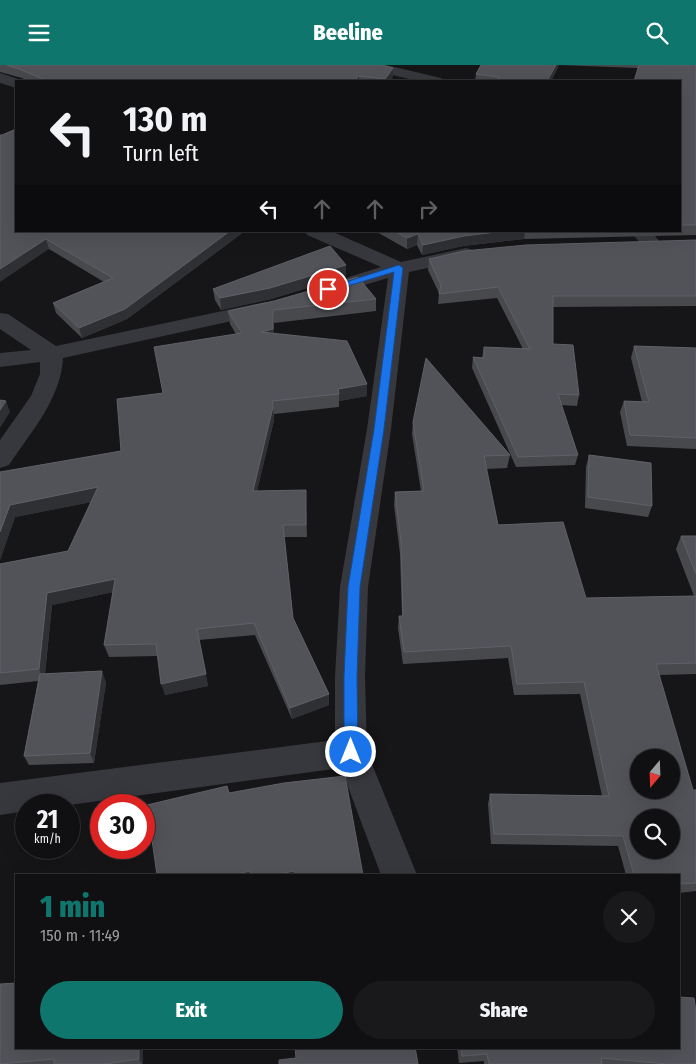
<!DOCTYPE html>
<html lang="en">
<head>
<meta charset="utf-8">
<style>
	body { margin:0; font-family:"Fira Sans Condensed",sans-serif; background:#19191b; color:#f1f3f6; height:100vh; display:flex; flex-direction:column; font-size:19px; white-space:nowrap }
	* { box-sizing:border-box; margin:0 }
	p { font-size:16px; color:#9c9d9f }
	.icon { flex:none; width:28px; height:28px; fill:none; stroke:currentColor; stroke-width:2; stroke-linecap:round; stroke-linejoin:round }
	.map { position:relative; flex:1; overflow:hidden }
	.drawer { position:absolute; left:15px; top:809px; width:665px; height:175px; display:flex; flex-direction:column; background:#101012; border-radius:0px; box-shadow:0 5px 20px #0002,0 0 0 1px #303032 }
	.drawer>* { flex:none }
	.banner { position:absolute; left:15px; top:15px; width:666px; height:152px; border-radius:0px; box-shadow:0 5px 20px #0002,0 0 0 1px #303032; background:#101012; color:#f1f3f6; overflow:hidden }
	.needle { width:32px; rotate:199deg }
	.tools { position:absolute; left:630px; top:684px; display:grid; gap:10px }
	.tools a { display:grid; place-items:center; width:50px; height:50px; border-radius:50%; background:#101012; box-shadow:0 5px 20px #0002,0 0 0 1px #303032; font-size:25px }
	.speed { position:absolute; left:15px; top:729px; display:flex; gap:10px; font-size:25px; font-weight:700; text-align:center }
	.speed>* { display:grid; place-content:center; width:65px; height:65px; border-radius:50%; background:#101012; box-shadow:0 5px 20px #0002,0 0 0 1px #303032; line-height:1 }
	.speed small { font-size:12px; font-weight:400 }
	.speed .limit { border:8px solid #d22; background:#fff; color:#111 }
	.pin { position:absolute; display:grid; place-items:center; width:42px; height:42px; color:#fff; margin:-21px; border:2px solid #fff; border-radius:50%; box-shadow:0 1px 5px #0007 }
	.me { position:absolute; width:55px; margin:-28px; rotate:0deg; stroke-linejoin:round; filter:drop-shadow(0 0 4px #0008) }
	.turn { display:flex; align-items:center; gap:18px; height:105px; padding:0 25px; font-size:22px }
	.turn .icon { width:65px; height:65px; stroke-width:2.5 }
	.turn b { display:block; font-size:35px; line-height:42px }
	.lanes { display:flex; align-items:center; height:48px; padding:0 25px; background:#0003; justify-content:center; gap:25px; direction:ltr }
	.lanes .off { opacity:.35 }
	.round { display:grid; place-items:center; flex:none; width:52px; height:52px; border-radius:26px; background:#19191b }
	.headline { display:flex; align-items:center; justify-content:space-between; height:85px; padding:0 25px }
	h1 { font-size:30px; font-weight:800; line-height:38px; color:#0f766e }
	.primary-button { display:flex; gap:10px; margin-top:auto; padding:10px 25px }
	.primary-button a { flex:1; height:58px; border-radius:30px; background:#0f766e; color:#fff; font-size:20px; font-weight:800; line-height:58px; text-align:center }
	.primary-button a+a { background:#19191b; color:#f1f3f6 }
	header { display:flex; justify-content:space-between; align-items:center; height:65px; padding:0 25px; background:#0f766e; color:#fff; font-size:22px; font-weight:800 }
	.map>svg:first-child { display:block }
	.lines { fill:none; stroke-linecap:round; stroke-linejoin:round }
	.minor { fill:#37383d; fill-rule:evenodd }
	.wall { fill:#47494d }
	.shaded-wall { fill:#2f3033 }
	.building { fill:#525359; stroke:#5f6168; fill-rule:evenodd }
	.route { fill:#1a73e8; stroke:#114b97 }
</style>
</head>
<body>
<header><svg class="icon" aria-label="menu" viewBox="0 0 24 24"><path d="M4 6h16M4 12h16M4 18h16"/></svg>Beeline<svg class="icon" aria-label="search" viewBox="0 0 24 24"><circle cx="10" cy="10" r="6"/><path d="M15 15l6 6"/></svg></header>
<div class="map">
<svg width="696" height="999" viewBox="0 0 696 999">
	<rect width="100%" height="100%" fill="#161618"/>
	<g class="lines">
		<g class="minor">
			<path d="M360,0H386L441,13L444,16H418L362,3Z"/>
			<path d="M0,8L21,15L22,16H16V23L0,18Z"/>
			<path d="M305,166H331L401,197L466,183L473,185L476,189L473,193L409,207L391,364L368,522L365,612L367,687L417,810H381L341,703L69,740H26V746L0,750V718L335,675V612L340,522L367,364L388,213L324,232L317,230L314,226L317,222L381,202L307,170Z"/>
			<path d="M631,166H651L660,177L657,181C644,184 638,177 631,166Z"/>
			<path d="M266,237L273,239L276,243L273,247L63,293C61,334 30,368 9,400L0,403V375L31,331L40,309V297L0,302V288L31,285L0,264V248L8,249L56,281Z"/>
		</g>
	</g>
	<g class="wall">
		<path d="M0,0H381L393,3V12L390,16H28L22,13L0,7Z"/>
		<path d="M481,0H696V170L524,174L463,181L422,190L417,180L407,184L375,166H680V16L638,3L559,0L551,16H475L476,9Z"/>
		<path d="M16,166H245L127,254L82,273L56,248L53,238L104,217L49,184Z"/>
		<path d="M696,175V241L553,242V279L579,330L577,341L561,340L578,390L575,400L516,402L472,303L473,292L482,293L484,282L523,284L497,233L438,239L439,228L428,205L429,194Z"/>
		<path d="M346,211L271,234L221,245L215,235L213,224Z"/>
		<path d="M376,234V246L274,258V269L367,331L339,336V342L274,349V355L257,426L306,438L307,472H284L293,553L329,629V640L292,654L255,570L199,575L208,621L165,630L157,591L109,592L104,580L113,527L52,540L45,609L106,617L94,698L29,700L24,691L38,616L0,620V499L68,486L91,437L15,452L0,495V407L121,386L163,328L236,269L230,259L228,246Z"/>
		<path d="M634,281L696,283V384L627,381L620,347L624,336L642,337L631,293Z"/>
		<path d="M413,357L510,390L507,403L486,404L498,460L586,533L694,531L676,484L681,471H696V609L659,610L693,725H696V826L679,828V810H626L618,781L491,779L488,739L490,729L602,731L580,629L514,630L508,593L403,599L398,563L399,551H402L400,489L394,440L395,427L421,426L412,369Z"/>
		<path d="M589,390L652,441L648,452L585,443L586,402Z"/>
		<path d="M143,982V999H0Z"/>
		<path d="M457,982H679L696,999H484V996L459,998Z"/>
	</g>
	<g class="shaded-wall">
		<path d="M556,0H559L551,16H547Z"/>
		<path d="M393,3V12L390,16H385V14Z"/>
		<path d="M359,11V16H354Z"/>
		<path d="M230,166H245L127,254L82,273L79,263Z"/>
		<path d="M505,166H525L524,174L463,181L422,190L423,180L464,171Z"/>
		<path d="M418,169L417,180L407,184V173Z"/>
		<path d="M46,174L49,184L0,217V204Z"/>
		<path d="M346,200V211L271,234L221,245L220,233Z"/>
		<path d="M273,245L274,258V276L261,267Z"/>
		<path d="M367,319V331L339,336V329L338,324Z"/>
		<path d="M6,336L10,347L0,363V345Z"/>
		<path d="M273,342L274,355L254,439L253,426Z"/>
		<path d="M98,422L102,435L15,452L0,495V467L10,440Z"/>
		<path d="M115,514L119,526L52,540L44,616L39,604L47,528Z"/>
		<path d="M197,564L208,621L165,630L161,619Z"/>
		<path d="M102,606L106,617L94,698L90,688Z"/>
		<path d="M329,629V640L292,654L290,643Z"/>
		<path d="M250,806L251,810H234Z"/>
		<path d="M294,806L295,810H274Z"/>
		<path d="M139,982H143V999H142L139,994Z"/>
	</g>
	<g class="building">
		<path d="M7,0H381L393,3L385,14L359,11L354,16H48L19,4Z"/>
		<path d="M481,0H556L547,16H496L499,12L476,9Z"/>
		<path d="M639,0H696V160H680V16H634Z"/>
		<path d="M16,64V166H230L125,244L79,263L53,238L113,213L46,174L0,204V70H2Z"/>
		<path d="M394,166H505L464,171L423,180L418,169L407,173Z"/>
		<path d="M696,175V231H553V279L573,280L579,330L558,329L578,390L518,392L473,292L484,293V282L530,284L498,222L439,229L441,220L429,194L464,186L526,180Z"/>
		<path d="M330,181L346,200L270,223L220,233L213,224Z"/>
		<path d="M358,212L376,234L273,245V264L261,267L347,276L367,319L338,324L339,329L272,336L273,342L253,426L306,425V460H283L293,553L329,629L290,643L254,558L197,564L206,609L161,619L156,579L104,580L115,514L47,528L39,604L0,608V499L68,486L98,422L10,440L0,467V407L121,386L117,334L163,328L154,282L242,268L228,246L274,236Z"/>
		<path d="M634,281L696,283V373L630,370L624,336L649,337Z"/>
		<path d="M426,293L510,390L484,391L498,460L563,457L586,533L696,531V598L656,599L693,725H696V818L679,819V810H634L623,771L494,769L490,729L609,731L584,617L517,619L511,581L404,587L399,551H403L401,477L395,427L424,426L413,357ZM639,692H671V725H639ZM639,752H671V785H639Z"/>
		<path d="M0,335L6,336L0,345Z"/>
		<path d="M589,390L651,398L652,441L588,432Z"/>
		<path d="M681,471H696V509Z"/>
		<path d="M102,606L90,688L24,691L40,609Z"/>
		<path d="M345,711L363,810H295L294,806L274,810H250V806L234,810H157L147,740L227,721L229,728L284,718Z"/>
		<path d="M16,918V982H139V994L105,999H54V994L0,999V919Z"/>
		<path d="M679,932L694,933L696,946V999H667L601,993L602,999H489L487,989L462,991L461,982H679Z"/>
		<path d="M295,982H415L418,999H279V995L296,993Z"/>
	</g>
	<path class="route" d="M399,200L403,203L384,364L360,522L357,612L358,687L356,692L351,693L346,692L344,687V612L348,522L374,364L394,207L331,226L324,224Z"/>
</svg>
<div class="tools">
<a><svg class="needle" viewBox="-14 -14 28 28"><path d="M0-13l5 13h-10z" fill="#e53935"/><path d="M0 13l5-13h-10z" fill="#9c9d9f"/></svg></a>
<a><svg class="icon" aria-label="search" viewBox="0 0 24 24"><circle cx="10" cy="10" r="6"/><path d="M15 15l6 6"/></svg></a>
</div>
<div class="speed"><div>21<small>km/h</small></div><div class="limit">30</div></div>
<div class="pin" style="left:328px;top:224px;background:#d93025"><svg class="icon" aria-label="arrive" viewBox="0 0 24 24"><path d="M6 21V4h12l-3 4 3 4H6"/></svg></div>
<svg class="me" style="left:351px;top:687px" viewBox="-20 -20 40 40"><circle r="17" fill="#1a73e8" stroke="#fff" stroke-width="3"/><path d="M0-11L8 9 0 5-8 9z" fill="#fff"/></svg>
<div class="banner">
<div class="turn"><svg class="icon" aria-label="left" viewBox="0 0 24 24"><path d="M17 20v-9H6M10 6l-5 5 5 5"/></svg><div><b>130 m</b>Turn left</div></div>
<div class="lanes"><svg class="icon" aria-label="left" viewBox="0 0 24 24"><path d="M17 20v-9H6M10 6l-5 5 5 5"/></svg><svg class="icon off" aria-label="ahead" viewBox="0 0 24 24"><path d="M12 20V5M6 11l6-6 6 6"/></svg><svg class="icon off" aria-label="ahead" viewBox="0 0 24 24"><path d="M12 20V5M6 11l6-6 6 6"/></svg><svg class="icon off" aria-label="right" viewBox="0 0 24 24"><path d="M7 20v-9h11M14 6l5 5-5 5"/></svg></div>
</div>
<section class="drawer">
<div class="headline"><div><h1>1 min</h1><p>150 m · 11:49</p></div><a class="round"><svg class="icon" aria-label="close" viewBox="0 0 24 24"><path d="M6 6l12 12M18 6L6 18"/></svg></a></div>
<div class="primary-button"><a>Exit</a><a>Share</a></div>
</section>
</div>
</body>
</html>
